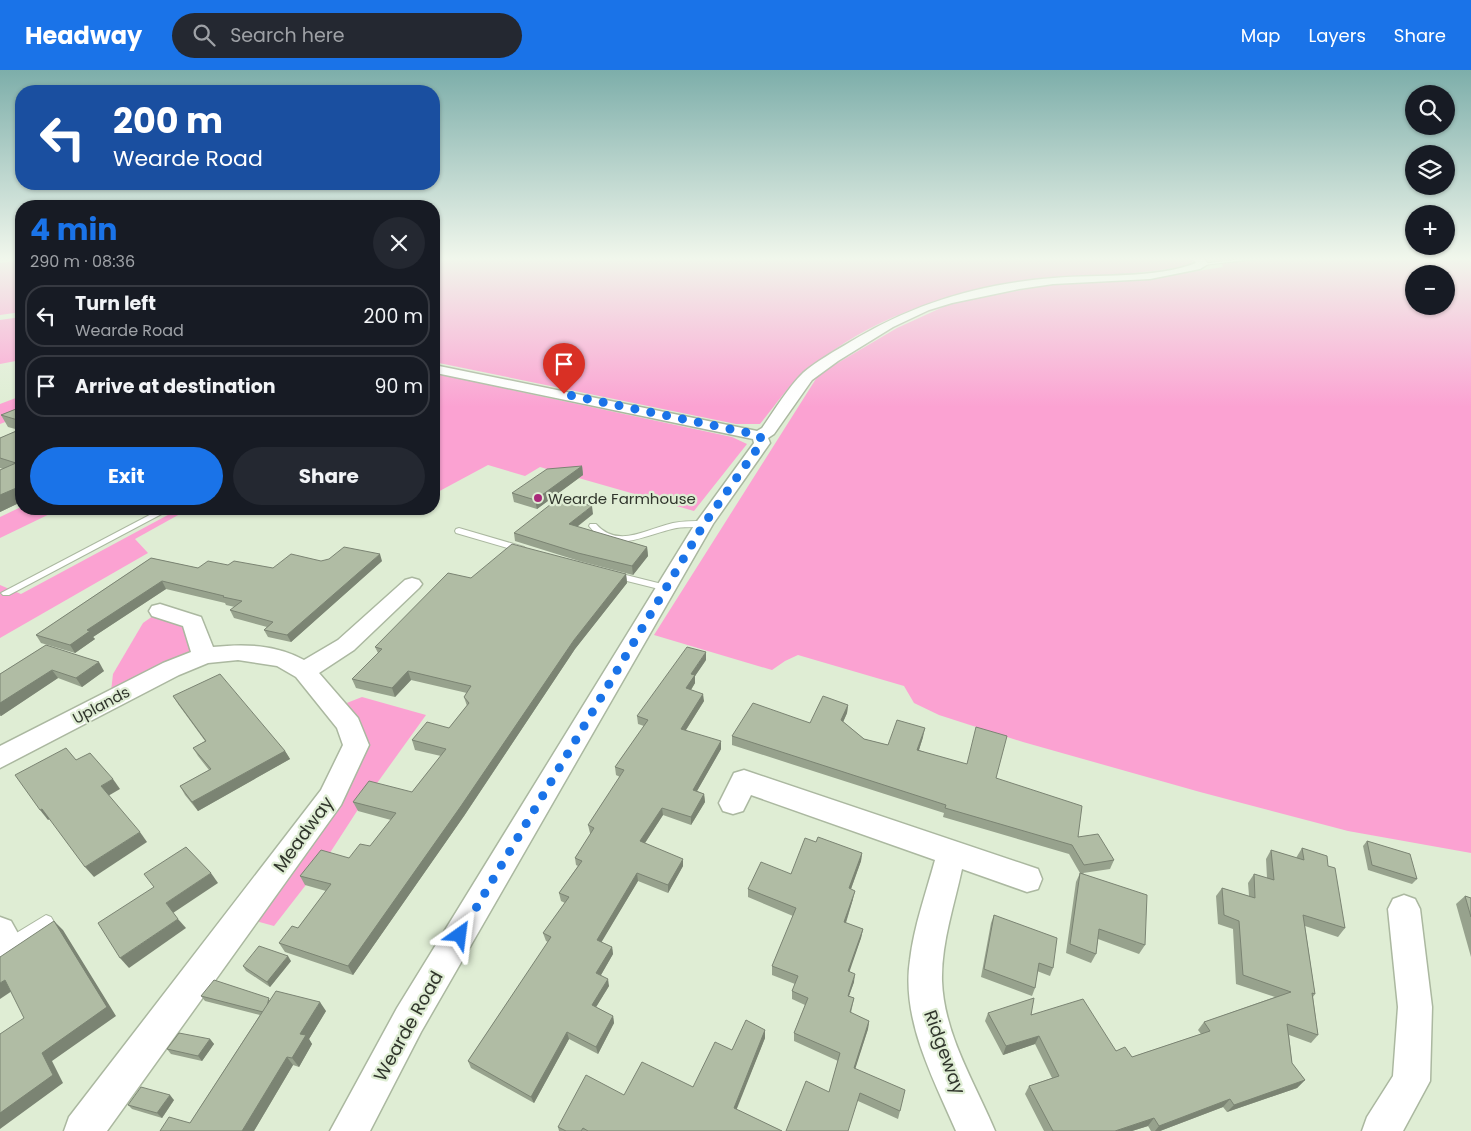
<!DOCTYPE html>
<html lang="en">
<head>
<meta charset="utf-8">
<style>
	body { margin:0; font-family:Poppins,sans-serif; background:#242831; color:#f1f3f6; height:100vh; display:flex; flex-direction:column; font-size:19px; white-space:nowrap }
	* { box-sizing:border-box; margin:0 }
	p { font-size:16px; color:#9ea1a6 }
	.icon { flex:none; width:28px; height:28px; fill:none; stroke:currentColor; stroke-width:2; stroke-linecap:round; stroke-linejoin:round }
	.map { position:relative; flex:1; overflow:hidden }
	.drawer { position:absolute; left:15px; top:130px; width:425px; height:315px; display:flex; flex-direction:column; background:#171b24; border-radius:20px; box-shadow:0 1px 4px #0004 }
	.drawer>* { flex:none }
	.hud { position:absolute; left:15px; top:15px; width:425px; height:105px; border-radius:20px; box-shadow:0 1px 4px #0004; background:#1a4fa0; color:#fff; overflow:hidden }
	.tools { position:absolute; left:1405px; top:15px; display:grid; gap:10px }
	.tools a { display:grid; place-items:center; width:50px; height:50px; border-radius:50%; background:#171b24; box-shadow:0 1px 4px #0004; font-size:25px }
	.pin { position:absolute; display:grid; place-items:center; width:42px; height:42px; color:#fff; margin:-51px -21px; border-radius:50% 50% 50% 0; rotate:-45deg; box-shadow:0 0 5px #0007 }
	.pin .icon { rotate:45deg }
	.me { position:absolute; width:55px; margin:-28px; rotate:31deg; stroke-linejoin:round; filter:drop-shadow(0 0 4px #0008) }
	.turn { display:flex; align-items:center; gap:18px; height:105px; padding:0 15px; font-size:22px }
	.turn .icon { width:65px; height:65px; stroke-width:2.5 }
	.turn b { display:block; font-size:35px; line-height:42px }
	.round { display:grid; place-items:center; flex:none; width:52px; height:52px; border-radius:26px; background:#242831 }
	.head { display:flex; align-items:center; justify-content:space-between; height:85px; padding:0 15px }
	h1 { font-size:30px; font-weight:700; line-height:38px; color:#1a73e8 }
	.cta { display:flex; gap:10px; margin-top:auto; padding:10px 15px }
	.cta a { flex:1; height:58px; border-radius:30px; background:#1a73e8; color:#fff; font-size:20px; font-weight:700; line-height:58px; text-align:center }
	.cta a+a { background:#242831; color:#f1f3f6 }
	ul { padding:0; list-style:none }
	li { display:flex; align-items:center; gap:15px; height:62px; margin:0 10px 8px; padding:0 5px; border:2px solid #363941; border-radius:20px }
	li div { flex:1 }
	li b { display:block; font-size:19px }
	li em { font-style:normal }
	header { display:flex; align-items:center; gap:30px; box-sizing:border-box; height:70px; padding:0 25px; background:#1a73e8; color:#fff }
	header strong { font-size:24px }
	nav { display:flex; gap:28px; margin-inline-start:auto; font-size:18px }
	.search { width:350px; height:45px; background:#242831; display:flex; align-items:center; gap:12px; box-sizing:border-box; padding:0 18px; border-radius:28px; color:#9ea1a6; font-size:19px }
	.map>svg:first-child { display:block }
	.green { fill:#fba2d2; fill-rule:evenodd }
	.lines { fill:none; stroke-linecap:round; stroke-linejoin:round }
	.lane-casing { stroke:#abb8a0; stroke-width:2 }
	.street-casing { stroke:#abb8a0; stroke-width:3 }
	.lane { fill:#fff; fill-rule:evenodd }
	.street { fill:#fff; fill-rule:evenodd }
	.wall { fill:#97a28d }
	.shaded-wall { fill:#7b8473 }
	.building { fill:#b0bca4; stroke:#7b8473 }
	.route { stroke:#1a73e8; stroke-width:9; stroke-dasharray:0 16.2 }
	.poi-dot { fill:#a92a7a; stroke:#dfedd4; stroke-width:2 }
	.labels { text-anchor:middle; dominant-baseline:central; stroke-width:4.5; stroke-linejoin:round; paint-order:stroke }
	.poi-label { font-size:15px; fill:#30352c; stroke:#dfedd4; text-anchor:start }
	.street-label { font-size:15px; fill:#30352c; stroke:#dfedd4 }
	.near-street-label { font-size:18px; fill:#30352c; stroke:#dfedd4 }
</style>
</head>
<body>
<header>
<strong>Headway</strong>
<div class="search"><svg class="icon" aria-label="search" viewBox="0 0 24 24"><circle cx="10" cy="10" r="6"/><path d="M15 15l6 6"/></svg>Search here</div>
<nav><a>Map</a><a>Layers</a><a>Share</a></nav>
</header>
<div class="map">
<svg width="1471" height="1061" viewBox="0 0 1471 1061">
	<rect width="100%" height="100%" fill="#dfedd4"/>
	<g class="green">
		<path d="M434,189H1192V195C1136,206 1079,205 1023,213C941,224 872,247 807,300C789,314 775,336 760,354H736L434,292Z"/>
		<path d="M1212,189H1471V783L1348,761L1200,722L1023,672L939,645L914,633L904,616L798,585L785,591L772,600L654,565L819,304L897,258L954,232L1049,215L1104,210L1148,209L1223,197L1221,192ZM1414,204H1446V236H1414Z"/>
		<path d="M21,190V242L0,245V193Z"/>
		<path d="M21,247V290L0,294V250Z"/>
		<path d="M437,304L732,367L747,374L694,441L540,397L525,406L488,395L434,424V305Z"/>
		<path d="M21,326V346L0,354V334Z"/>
		<path d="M21,437V439H60L0,468V447Z"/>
		<path d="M179,439H189L135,469L148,483L0,568V515L21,524Z"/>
		<path d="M160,541L193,552L204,586L110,630L113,604L143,553Z"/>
		<path d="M362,627L426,645L357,741L326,789L274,856L242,847L356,675L334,638Z"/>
	</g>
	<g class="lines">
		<defs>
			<g id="lane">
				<path d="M1241,189H1256L1203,195L1201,194Z"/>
				<path d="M161,439H171L9,525H3L1,523Z"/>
				<path d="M704,451L708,454L707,456C696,458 683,456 672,459C643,466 611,485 589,456L590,454H596C618,479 646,459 673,453C683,451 694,451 704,451Z"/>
				<path d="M459,458L524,477L526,479L521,482L456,463L455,461L456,459Z"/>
				<path d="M614,502L670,516L672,518L667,521L611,507L609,505Z"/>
				<path d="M46,845L51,847L54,852L51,857L0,889V873Z"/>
			</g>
			<g id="street">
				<path d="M1193,189H1204L1208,194L1200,199L1150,209L1053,214L1019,219L952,233L929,240L893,257L838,291L812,310L774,364L768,368L770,373L713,454L421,962L370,1061H330L397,938L695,454L754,373L753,369L436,303H434V295L757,361L762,358C774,341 789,316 803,303C817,291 835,281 850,272C915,233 979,214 1054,208C1097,204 1156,209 1196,193Z"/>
				<path d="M412,508L419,510L422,514L419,518L354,580L319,603L358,648L369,675L341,735L107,1061H64L69,1047L321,720L343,675L337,658L296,607L277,596L238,590L208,593L179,605L0,698V676L163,593L191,582L183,556L152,546L149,541L152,536L160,534L201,547L213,577C244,574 275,574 304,590L338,570L405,510Z"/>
				<path d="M744,700L1038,799L1042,809L1038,819L1027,822L962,799C954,836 941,874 942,911C944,965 975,1013 995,1061H956C933,1008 901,949 910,890C914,856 926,823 935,790L751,725L743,741L733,744L723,741L719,733L734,703Z"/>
				<path d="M1404,825L1415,829L1420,839L1432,937L1430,1011L1403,1061H1362L1367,1047L1393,1006L1398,937L1388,839L1393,829Z"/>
				<path d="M0,847L11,851L25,876L21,887L9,891L0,888Z"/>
			</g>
		</defs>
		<use href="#lane" class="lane-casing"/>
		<use href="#street" class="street-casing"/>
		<use href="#lane" class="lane"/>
		<use href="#street" class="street"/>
	</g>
	<g class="wall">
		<path d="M21,337V432L0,442V400L3,399L0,398V368L19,360L8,357L1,345Z"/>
		<path d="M582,396L583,405L537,439L514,432L512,423Z"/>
		<path d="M593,444L577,457L647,477L648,486L633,505L579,491L515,471L514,463Z"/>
		<path d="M151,488L198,498L228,495L273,498L321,491H382L291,572L268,567L264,560L267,557L234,548L230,540L235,537L226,535L225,533L166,519L93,567L95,569L75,583L41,573L36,565Z"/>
		<path d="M626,504L627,513L575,579L464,746L353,905L285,882L279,873L298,858L326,821L305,815L300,806L349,788L370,776L391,750L358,741L353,732L412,722L441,686L415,680L412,670L449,658L467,636L464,627L467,623L411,610L395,627L356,618L352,609L378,583L375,577L471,508Z"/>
		<path d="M46,575L104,601L82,617L58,608L1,646H0V604Z"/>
		<path d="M706,590L695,606V613L691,620L704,631L686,660L721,679L697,721L704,724L705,732L691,755L663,745L645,773L683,796L668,823L638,811L601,872L612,877L613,884L601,905L609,916L596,937L613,946L614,953L598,984L569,969L534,1033L471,998L468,991L548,872L546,871L543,863L565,833L561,831L559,823L578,796L576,795L575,788L591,763H590L588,755L620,707L616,705L615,697L644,656L638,654L637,646Z"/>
		<path d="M173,626L285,681L290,689L198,741L185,725L180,716L209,700L198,686L193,678L205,671L178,634Z"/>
		<path d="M848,635L847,643L843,652L864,669L888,675L923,667L919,680L996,708L1078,767L1114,790L1110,799L1083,803L1145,875L1139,884L1098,869L1096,884L1091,893L1066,883L1076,812L1080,803L1069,784L943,747L944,743L732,675V666L810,653Z"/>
		<path d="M1367,771L1417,809L1412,814L1368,800L1363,776Z"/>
		<path d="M816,772L862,783L861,791L851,819L853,829L846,853L863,859L861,868L849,901L854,912L849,926L854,928L851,943L869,951L868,959L855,998L900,1041L898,1049L858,1031L829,1022L838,991L794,971V963L805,935L792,929V921L795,914L772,905V896L793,846L748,827V819L791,804Z"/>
		<path d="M1302,778L1328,796L1345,858L1338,867L1305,856L1315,924L1313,927L1318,965L1311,973L1289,965L1292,993L1305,1010L1297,1018L1227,1042L1223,1037L1160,1061H1151L1148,1056L1132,1061H1044L1025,1024L1029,1016L1052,1008L1035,974L1003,985L985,951L988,943L1031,945L1132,987L1201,964L1198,960L1204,952L1275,927L1236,914L1233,859L1218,854L1216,826L1222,818L1249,826L1248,813L1254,804L1267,808L1266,789L1271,780L1296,788Z"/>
		<path d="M1465,826L1471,828V887L1456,834Z"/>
		<path d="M994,845L1053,898L1050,906L1037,901L1035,918L1032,926L981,907L991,853Z"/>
		<path d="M291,891L270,917L246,901L243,896Z"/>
		<path d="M201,926L270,930L326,941L309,969L312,974L299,997L293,995L254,1061H160L190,1053L260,945L205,931Z"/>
		<path d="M765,960V968L736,1039L782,1061H559L558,1057L624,1025L693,1017L732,980Z"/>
		<path d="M210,969L214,974L202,991L171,984L167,979Z"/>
		<path d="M174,1030L162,1048L132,1039L128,1035Z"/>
	</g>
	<g class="shaded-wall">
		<path d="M582,396L583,405L537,439L535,430Z"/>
		<path d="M21,416V432L0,442V425Z"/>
		<path d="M592,436L593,444L570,462L569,454Z"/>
		<path d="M647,477L648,486L633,505L632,496Z"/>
		<path d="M380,484L382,491L291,572L287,565Z"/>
		<path d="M626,504L627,513L575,579L464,746L353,905L348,896L574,570Z"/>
		<path d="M162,511L166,519L93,567L95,569L75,583L70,575L87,560Z"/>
		<path d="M706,582V590L695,606V613L687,626L686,618L691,604Z"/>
		<path d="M99,592L104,601L82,617L76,608Z"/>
		<path d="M52,600L58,608L1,646L0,644V633Z"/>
		<path d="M408,601L411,610L395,627L392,618Z"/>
		<path d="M703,624L704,631L682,666L681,659Z"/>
		<path d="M848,635L847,643L840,659L841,650Z"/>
		<path d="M925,658L923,667L916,689L917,680Z"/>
		<path d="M721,671V679L693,728V720Z"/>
		<path d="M285,681L290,689L198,741L192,732Z"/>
		<path d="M113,709L120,719L108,726L101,716Z"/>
		<path d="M704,724L705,732L691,755V747Z"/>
		<path d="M662,738L663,745L641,779L640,771Z"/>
		<path d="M42,739L50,749L48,750L40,740Z"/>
		<path d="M140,762L147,772L94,807L85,797Z"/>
		<path d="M862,783L861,791L848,827L849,818Z"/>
		<path d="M683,789V796L668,823V815Z"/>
		<path d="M211,803L218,813L173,843L166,833Z"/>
		<path d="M637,803L638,811L598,878L597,870Z"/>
		<path d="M855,821L853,829L843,861L844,852Z"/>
		<path d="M178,849L186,858L129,898L120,888Z"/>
		<path d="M54,851L63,860L116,946L52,991L63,1013L0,1059V1043Z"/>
		<path d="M863,859L861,868L847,909L848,901Z"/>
		<path d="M612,877L613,884L598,910L596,903Z"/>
		<path d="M288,886L291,891L270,917L267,912Z"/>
		<path d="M855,904L854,912L846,934L848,926Z"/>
		<path d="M608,909L609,916L593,942L592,935Z"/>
		<path d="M5,910L15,919L0,929V913Z"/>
		<path d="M320,932L326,941L309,969L312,974L299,997L292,988L300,964Z"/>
		<path d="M613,946L614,953L598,984L596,977Z"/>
		<path d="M869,951L868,959L853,1006L854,998Z"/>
		<path d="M765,960V968L734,1046V1038Z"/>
		<path d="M567,962L569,969L534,1033L531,1027Z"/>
		<path d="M1039,966L1035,974L1003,985L1006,976Z"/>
		<path d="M210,969L214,974L202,991L198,986Z"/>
		<path d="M287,987L293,995L254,1061H242Z"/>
		<path d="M1305,1010L1297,1018L1227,1042L1234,1035Z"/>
		<path d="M170,1025L174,1030L162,1048L157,1043Z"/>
		<path d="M1230,1029L1223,1037L1160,1061H1155L1159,1056Z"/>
		<path d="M1154,1048L1148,1056L1132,1061H1115Z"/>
	</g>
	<g class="building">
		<path d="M21,337V351L1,345Z"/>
		<path d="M21,359V416L0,425V400L16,393L0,388V368Z"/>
		<path d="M582,396L535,430L512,423L547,399Z"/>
		<path d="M560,427L592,436L569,454L647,477L632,496L578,483L514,463Z"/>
		<path d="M512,474L626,504L574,570L461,736L348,896L279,873L292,856L298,858L331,814L300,806L321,780L349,788L360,774L370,776L396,743L353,732L369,711L412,722L446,679L412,670L427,652L449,658L469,633L464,627L471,616L408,601L392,618L352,609L382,579L375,577L448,503L471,508Z"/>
		<path d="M344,477L380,484L287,565L264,560L273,552L230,540L242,531L223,527L224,526L162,511L87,560L90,561L70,575L36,565L151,488L198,498L208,491L228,495L234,491L273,498L291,484L321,491L329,489Z"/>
		<path d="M46,575L99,592L76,608L52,600L0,633V604Z"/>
		<path d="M687,577L706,582L691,604L695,605L686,618L703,624L681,659L721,671L693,720L704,724L691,747L662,738L640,771L683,789L668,815L637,803L597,870L612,877L596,903L608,909L592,935L613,946L596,977L567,962L531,1027L468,991L551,867L543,863L569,827L559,823L582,791L575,788L594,758L588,755L624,700L615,697L648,650L637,646Z"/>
		<path d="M220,604L285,681L192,732L180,716L211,699L193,678L206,671L173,626Z"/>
		<path d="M823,626L848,635L841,650L864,669L888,675L897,650L925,658L917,680L967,694L976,657L1007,666L996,708L1082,736L1078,767L1098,764L1114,790L1084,795L1072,775L945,738L946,735L732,666L753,633L810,653Z"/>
		<path d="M66,678L76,690L90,683L113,709L101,716L140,762L85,797L42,739L40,740L15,705Z"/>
		<path d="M818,767L862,783L849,818L855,821L844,852L863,859L848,901L855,904L848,926L854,928L850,942L869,951L854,998L905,1020L900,1041L860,1023L848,1061H786L806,1011L829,1022L840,983L794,963L808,928L792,921L798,906L772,896L796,838L748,819L761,792L791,804L805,768L816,772Z"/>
		<path d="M1367,771L1410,784L1417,809L1372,795Z"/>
		<path d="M186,777L211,803L166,833L178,849L120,888L98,853L154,817L144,804Z"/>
		<path d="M1302,778L1327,786L1328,796L1335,798L1345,858L1303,845L1315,924L1312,923L1318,965L1287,954L1292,993L1305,1010L1234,1035L1230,1029L1159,1056L1154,1048L1115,1061H1053L1029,1016L1059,1006L1039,966L1006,976L988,943L1034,928L1031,945L1083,929L1116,981L1125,977L1132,987L1210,961L1204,952L1291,922L1243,905L1239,851L1224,845L1222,818L1255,828L1254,804L1274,810L1271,780L1304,790Z"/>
		<path d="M1080,803L1147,825L1145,875L1099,859L1096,884L1070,874Z"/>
		<path d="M1465,826L1471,828V847Z"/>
		<path d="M994,845L1057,868L1053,898L1039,893L1035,918L984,899Z"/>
		<path d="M54,851L107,937L42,983L53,1005L0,1043V964L24,948L5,910L0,913V887Z"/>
		<path d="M259,876L288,886L267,912L243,896Z"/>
		<path d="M214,910L269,928L267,936L263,942L201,926Z"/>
		<path d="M276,921L320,932L300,964L306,965L292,988L287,987L242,1061H160L169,1047L190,1053Z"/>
		<path d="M746,950L765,960L734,1038L782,1061H588L583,1058L581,1061H566L558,1057L586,1005L624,1025L642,992L693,1017L715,972L732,980Z"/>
		<path d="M179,963L210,969L198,986L167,979Z"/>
		<path d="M141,1017L170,1025L157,1043L128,1035Z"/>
	</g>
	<linearGradient id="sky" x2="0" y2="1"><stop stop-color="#7daeaa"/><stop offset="0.56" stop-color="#f1f7ec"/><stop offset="1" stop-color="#f1f7ec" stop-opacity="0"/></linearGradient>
	<rect width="1471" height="337" fill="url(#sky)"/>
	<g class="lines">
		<path class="route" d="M460,865L704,454L762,372L760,366L754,364L564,324"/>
	</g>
	<circle class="poi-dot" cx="538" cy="428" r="5"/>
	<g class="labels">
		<g class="poi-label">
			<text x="548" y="428">Wearde Farmhouse</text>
		</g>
		<g class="street-label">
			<text transform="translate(101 635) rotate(-28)">Uplands</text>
		</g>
		<g class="near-street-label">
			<text transform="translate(303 764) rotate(-54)">Meadway</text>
			<text transform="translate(408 956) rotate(-61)">Wearde Road</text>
			<text transform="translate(945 982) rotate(70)">Ridgeway</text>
		</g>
	</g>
</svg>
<div class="tools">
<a><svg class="icon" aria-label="search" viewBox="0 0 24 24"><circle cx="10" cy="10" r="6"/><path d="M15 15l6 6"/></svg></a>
<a><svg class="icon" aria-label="layers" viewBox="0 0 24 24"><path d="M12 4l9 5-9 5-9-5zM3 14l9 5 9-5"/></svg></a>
<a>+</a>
<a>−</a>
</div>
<div class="pin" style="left:564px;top:324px;background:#d93025"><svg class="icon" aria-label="arrive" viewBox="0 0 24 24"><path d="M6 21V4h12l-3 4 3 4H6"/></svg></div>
<svg class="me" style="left:460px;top:865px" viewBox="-20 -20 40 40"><path d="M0-17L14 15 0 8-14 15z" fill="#1a73e8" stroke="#fff" stroke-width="4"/></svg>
<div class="hud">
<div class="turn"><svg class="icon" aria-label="left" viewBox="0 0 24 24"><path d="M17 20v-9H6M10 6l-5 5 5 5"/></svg><div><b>200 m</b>Wearde Road</div></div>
</div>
<section class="drawer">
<div class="head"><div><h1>4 min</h1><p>290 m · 08:36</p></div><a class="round"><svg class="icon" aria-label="close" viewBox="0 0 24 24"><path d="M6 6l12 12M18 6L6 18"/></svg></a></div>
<ul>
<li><svg class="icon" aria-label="left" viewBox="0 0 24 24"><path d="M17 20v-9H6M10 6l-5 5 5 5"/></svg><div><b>Turn left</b><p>Wearde Road</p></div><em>200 m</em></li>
<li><svg class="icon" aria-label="arrive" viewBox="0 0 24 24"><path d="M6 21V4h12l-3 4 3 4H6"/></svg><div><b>Arrive at destination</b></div><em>90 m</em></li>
</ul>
<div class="cta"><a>Exit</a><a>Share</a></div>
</section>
</div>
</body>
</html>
